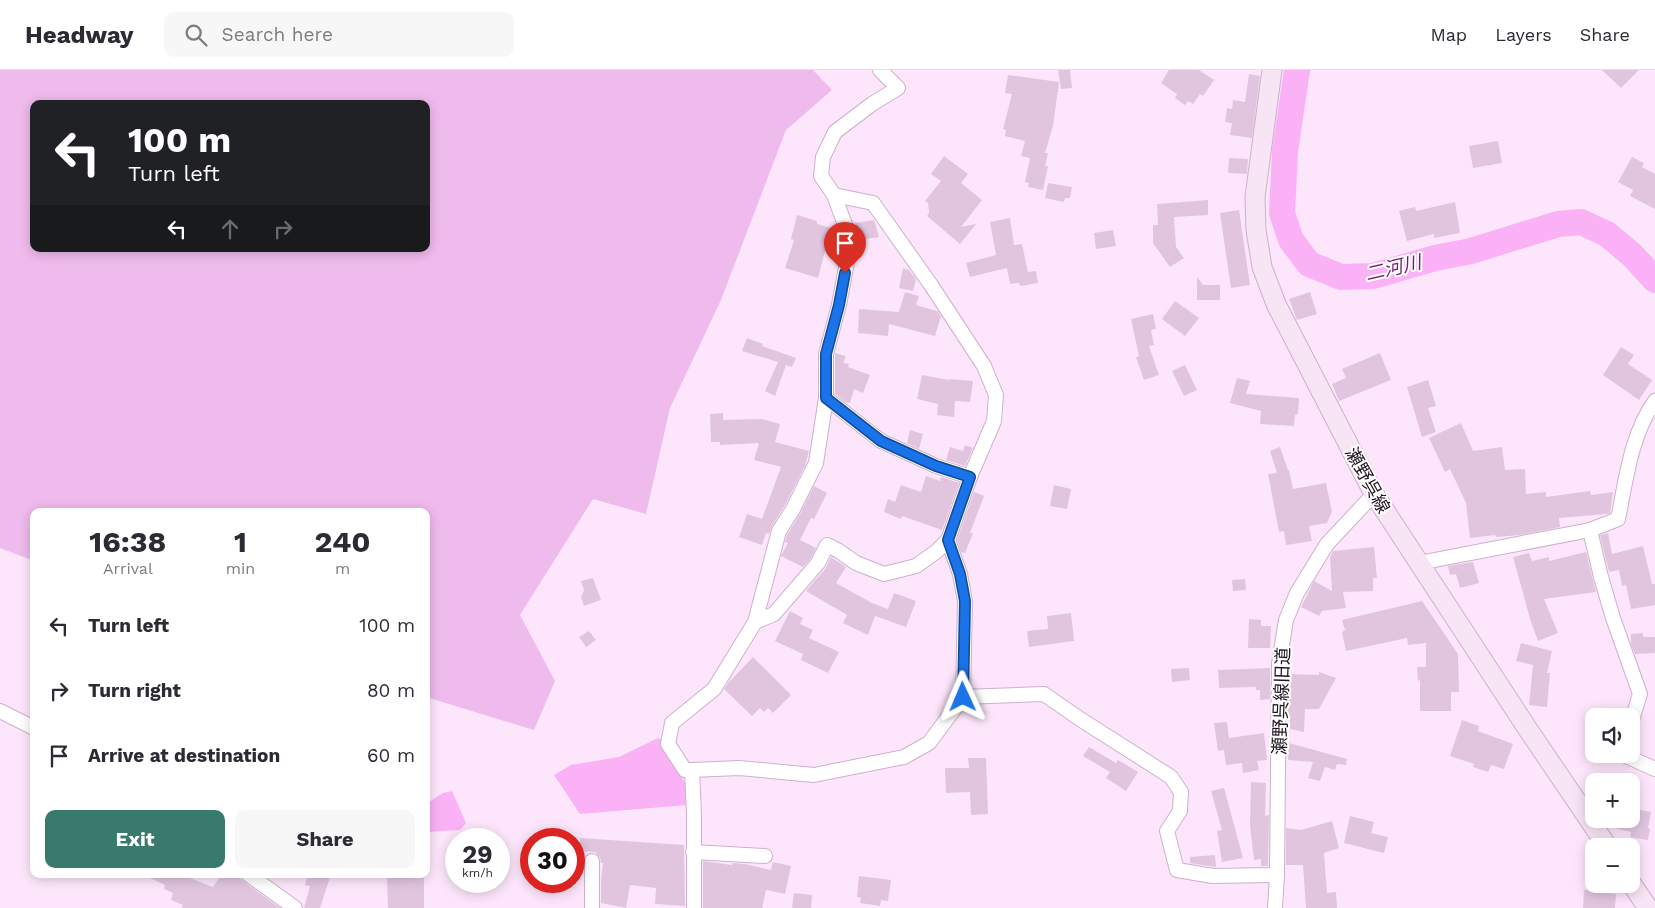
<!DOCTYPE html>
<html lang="en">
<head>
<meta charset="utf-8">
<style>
	body { margin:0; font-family:"Work Sans","Noto Sans JP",sans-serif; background:#f7f7f7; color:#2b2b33; height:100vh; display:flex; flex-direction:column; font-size:19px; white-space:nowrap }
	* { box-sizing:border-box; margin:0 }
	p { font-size:16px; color:#7c7c81 }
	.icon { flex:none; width:28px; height:28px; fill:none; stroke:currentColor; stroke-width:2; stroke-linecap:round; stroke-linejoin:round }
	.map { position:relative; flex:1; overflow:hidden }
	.drawer { position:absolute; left:30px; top:438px; width:400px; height:370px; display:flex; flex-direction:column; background:#fff; border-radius:10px; box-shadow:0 2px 12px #0003 }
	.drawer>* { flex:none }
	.guide { position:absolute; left:30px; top:30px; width:400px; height:152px; border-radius:10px; box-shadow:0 2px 12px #0003; background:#202124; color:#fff; overflow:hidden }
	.tools { position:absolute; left:1585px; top:638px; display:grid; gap:10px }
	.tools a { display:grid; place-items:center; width:55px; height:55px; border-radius:10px; background:#fff; box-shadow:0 2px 12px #0003; font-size:25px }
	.speed { position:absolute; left:445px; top:758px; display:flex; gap:10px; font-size:25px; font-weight:700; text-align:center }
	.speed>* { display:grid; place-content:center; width:65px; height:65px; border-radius:50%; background:#fff; box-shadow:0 2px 12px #0003; line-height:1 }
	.speed small { font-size:12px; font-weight:400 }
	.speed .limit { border:8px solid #d22; background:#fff; color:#111 }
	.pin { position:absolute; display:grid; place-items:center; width:42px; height:42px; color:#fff; margin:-51px -21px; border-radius:50% 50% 50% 0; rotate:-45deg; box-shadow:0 0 5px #0007 }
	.pin .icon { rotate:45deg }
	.me { position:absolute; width:55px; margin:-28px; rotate:359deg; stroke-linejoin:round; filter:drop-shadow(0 0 4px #0008) }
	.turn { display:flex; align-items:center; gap:18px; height:105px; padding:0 15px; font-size:22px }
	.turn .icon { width:65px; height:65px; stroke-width:2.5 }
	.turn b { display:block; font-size:35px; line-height:42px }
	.lanes { display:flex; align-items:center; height:48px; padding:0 15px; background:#0003; justify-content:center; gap:25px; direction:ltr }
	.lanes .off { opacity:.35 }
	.eta { display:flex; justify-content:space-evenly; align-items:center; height:85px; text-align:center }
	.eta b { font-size:30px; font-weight:700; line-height:35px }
	.cta { display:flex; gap:10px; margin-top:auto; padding:10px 15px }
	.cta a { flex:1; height:58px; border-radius:10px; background:#387b6d; color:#fff; font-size:20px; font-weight:700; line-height:58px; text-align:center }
	.cta a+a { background:#f7f7f7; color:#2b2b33 }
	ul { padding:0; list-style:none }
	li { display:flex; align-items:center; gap:15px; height:65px; padding:0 15px }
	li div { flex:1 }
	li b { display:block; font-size:19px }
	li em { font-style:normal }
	header { display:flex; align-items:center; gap:30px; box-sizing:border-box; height:70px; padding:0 25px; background:#fff; border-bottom:1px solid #e1e1e2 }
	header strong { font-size:24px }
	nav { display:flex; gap:28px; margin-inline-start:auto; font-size:18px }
	.search { width:350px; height:45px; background:#f7f7f7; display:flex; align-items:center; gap:12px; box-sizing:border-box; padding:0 18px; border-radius:10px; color:#7c7c81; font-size:19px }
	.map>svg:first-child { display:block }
	.green { fill:#efbaec; fill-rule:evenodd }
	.water { fill:#fab1f6 }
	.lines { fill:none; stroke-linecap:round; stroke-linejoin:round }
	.river { stroke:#fab1f6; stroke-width:26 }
	.building { fill:#e1c5df }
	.street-casing { stroke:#ccb1ca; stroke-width:16 }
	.secondary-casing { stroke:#ccb1ca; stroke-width:21 }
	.street { stroke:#fff; stroke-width:14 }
	.secondary { stroke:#f7e5f6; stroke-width:19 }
	.route-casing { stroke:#114b97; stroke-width:12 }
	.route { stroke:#1a73e8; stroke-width:9 }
	.labels { text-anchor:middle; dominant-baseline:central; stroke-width:4; stroke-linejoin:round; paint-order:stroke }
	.street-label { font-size:18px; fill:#1f151f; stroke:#fff }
	.water-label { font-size:19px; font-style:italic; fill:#711e71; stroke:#fff }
</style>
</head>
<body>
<header>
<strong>Headway</strong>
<div class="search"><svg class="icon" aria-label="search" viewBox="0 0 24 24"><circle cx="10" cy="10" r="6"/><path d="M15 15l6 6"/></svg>Search here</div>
<nav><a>Map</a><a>Layers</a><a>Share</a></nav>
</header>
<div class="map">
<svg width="1655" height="838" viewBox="0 0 1655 838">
	<rect width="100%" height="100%" fill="#fde6fb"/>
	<path class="green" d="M0,0H813L832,20L786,60L721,230L670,338L646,444L593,429L520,545L555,611L534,660L426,627V441H34V491L0,478ZM34,34H426V179H34Z"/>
	<g class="water">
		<path d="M658,668L663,671L668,687L688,717L687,735L580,744L554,705L571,695L619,687Z"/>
		<path d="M452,721L466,753L460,760L426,762V734L443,723Z"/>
	</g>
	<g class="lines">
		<path class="river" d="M1297,0L1285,81L1282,143L1291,170L1309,194L1341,207L1373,206L1435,188L1471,181L1558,154L1581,152L1607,164L1632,185L1655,210"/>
	</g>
	<g class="building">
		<path d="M1058,0H1070L1072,18L1061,19Z"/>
		<path d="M1169,0H1199L1214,10L1203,26L1200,24L1193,34L1188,31L1185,35L1175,28L1177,24L1161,13Z"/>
		<path d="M1602,0H1639L1621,18Z"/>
		<path d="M1249,4L1260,6L1252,68L1230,65L1232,53L1225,52L1227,38L1232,39L1233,30L1245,32Z"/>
		<path d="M1008,5L1059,12L1053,56L1045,83H1048L1045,96H1048L1043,120L1028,117L1029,113L1025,112L1030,88L1021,86L1025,71L1005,66L1006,60L1003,59L1012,24L1005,23Z"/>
		<path d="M1498,71L1502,93L1473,98L1469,76Z"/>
		<path d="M944,86L968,104L961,113L982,130L961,157L976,154L960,174L927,146L929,143L928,133L925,131L941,111L931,104Z"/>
		<path d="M1632,87L1644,93L1642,97L1655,104V139L1630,126L1633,120L1618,112Z"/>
		<path d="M1229,88L1248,89L1247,104L1228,103Z"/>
		<path d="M1048,113L1072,117L1070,128H1065L1064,132L1045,128Z"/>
		<path d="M1208,130V145L1174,147L1176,177L1184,188L1170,197L1153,173V155H1158L1157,134Z"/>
		<path d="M1455,132L1460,163L1434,168V164L1407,171L1399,141L1415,137L1416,141Z"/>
		<path d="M1239,140L1250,215L1231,218L1220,143Z"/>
		<path d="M797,145L817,151V154L831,158L818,208L785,198L794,170L791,169Z"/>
		<path d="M1010,148L1014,175L1022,174L1028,202L1036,201L1038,213L1020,216L1019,213L1010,214L1007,198L970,207L966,193L996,185L990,152Z"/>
		<path d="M874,150L879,167L859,170L855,153Z"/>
		<path d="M1113,160L1116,176L1096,179L1094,163Z"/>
		<path d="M903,198L909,200L916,209L913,221L899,218Z"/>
		<path d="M1197,207L1203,215H1220V230H1197Z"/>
		<path d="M905,222L919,226L916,235L937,241L941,246L935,266L889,254L888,266L858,263L859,239L899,242Z"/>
		<path d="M1310,222L1317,244L1297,250L1289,229Z"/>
		<path d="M1175,231L1199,248L1185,266L1162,249Z"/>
		<path d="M1153,244L1156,259L1151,260L1154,275L1149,276L1159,305L1144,310L1136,287L1139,286L1131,249Z"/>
		<path d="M747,268L763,274L762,276L796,288L792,297L786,295L775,326L765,321L778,292L742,281Z"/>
		<path d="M1621,277L1634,285L1628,294L1652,310L1639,330L1603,305Z"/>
		<path d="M835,283L846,286L843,293L849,294L848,297L870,305L863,323L854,319L850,333L845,332L835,324Z"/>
		<path d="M1380,283L1391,310L1339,331L1332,314L1346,308L1342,299Z"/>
		<path d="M1185,295L1197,320L1184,326L1172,301Z"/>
		<path d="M922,305L949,310V309L973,311L970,332L955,331L954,347L937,345L938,334L917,329Z"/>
		<path d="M1237,308L1250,311L1246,324L1299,328L1298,344L1295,345L1294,356L1260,354L1261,341L1230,333Z"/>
		<path d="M1428,310L1436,336L1428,338L1436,362L1422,367L1407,317Z"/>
		<path d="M723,343V350L762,349L780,354L775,372L809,381L805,396L785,435L772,456L769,464L766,463L762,475L739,467L747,444L762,449L781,397L754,390L759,373L720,375V372H711L710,344Z"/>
		<path d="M1461,353L1473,381L1502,377L1505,400L1525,399L1526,424L1546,422V427L1590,421L1591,425L1613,422L1610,443L1606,444L1559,448L1560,457L1520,465L1496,467L1495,465L1470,468L1466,433L1450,399L1445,402L1429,368Z"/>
		<path d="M910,360L923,364L919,379L907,373Z"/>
		<path d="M965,375L973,378L965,396L946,390L950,377L963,381Z"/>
		<path d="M1280,377L1288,400H1289L1293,419L1326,413L1332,442L1327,453L1309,456L1312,471L1286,475L1284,461L1279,462L1268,404L1277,403L1270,381Z"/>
		<path d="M926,406L940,411L941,407L959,413L942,460L902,446L901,449L884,442L888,429L895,432L901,415L921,422Z"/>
		<path d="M1054,415L1071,419L1067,439L1050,436Z"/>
		<path d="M814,416L827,423L814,449L811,448L800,470L816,478L811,488L803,497L781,486L788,473L785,472L787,465L800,444Z"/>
		<path d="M974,422L984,426L970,463H973L965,483L961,482L957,470Z"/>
		<path d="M1608,463L1612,484L1643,476L1652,514H1655V535L1631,539L1626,515L1622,516L1619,500L1609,502L1600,465Z"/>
		<path d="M1374,477L1377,508H1373V521L1343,522L1346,538L1322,541L1319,546L1301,537L1314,511L1332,521L1330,487L1333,481Z"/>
		<path d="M1586,482L1596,522L1544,529L1558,563L1538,571L1531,552L1513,487L1529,483L1532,491L1549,487V491Z"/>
		<path d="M831,487L846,497L836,513L872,533L888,539L894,523L916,531L906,557L875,546L868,565L843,553L847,545L806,521L825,499Z"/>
		<path d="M1473,492L1479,513L1460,518L1456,504L1450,505L1448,496Z"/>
		<path d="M593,508L601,530L584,536L581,527L584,520L581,511Z"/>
		<path d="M1245,509L1246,520L1233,521L1232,510Z"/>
		<path d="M1422,531L1458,584L1459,622H1451V641H1420V610L1418,611L1417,597H1426V573L1408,575L1407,568L1346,581L1342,562L1345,560L1342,550Z"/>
		<path d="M790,541L803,548L800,554L813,560L809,568L839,582L828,603L801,590L803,584L775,571Z"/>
		<path d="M1071,543L1074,571L1029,577L1027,561L1048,559L1047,546Z"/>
		<path d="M1249,549L1261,550V556H1271L1270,578H1248Z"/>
		<path d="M589,561L596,570L586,577L579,567Z"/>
		<path d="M1643,563V567H1655V583L1635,584L1631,574V564Z"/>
		<path d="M1521,573L1552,581L1547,603H1550L1547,637L1529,635L1533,595L1516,591Z"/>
		<path d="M753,587L791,625L773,643L768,638L764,642L760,638L752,646L724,619L729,612Z"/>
		<path d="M1189,598L1190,610L1172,612L1171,599Z"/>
		<path d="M1270,598V629L1260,630V620H1256V617L1219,618L1218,600Z"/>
		<path d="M1319,602L1336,608L1319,639H1305L1304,662L1290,659V648H1287L1288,604L1319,605Z"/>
		<path d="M1462,650L1479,656L1478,661L1513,674L1504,699L1491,695L1488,702L1473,697L1474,694L1450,686Z"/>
		<path d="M1227,652L1229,668L1264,663L1267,690L1257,691L1259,700L1243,703L1242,693L1226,695L1224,680L1218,681L1214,653Z"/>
		<path d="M1289,673L1347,689L1346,695L1337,694L1335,700L1325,697L1320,711L1308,708L1313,692L1288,690Z"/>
		<path d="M1089,677L1116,693L1118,690L1138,702L1126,721L1106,708L1110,702L1083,686Z"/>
		<path d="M968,688H986L988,744L971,745L970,722L946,723L945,698H969Z"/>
		<path d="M1251,712L1266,713L1265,746L1269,745V747L1268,796H1261V789L1254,790L1250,756Z"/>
		<path d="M1224,718L1243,788L1222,792L1217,761L1222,760L1211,721Z"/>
		<path d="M1631,738L1651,742L1648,758L1650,759L1648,770L1630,767L1631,762L1607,756L1602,749H1631Z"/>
		<path d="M1350,746L1374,752L1371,763L1388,767L1384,783L1344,773Z"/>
		<path d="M1332,751L1339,778L1324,783L1327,823L1336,822L1337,838H1306L1303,795H1286V758L1301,760Z"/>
		<path d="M580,768L684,775L685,836L655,834L656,818L630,815L626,838L601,833V810L603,793H601L600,787L595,782L580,781Z"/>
		<path d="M1215,785L1216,797L1190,793V787Z"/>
		<path d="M703,791L732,795L733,793L745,794L771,800L773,792L791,796L785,824L766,820L762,838H703Z"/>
		<path d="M141,804H189L187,807L213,817L222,804H236L243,811L280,838H182L183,835L171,830L173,823L164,819L165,815Z"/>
		<path d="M308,804H331L320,838H304L310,816L305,815Z"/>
		<path d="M859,806L891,810L888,831L881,830L880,836L860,833L861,828L857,827Z"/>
		<path d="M387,808H424V838H388Z"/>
		<path d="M1584,820H1596V822L1616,824L1615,838H1583Z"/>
		<path d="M794,823L812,825L811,838H792Z"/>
	</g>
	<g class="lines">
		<defs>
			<g id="street">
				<path d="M826,328L881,371L936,396L970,407"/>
				<path d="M1590,460L1601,507L1613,548L1640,624L1631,653"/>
				<path d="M948,470L960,504L965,531L963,627L1044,624L1080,649L1171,707L1181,722L1180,741L1167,761L1177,800L1213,806L1277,805"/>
				<path d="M1419,493L1590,460L1618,449C1626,410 1631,364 1655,331"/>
				<path d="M755,552L774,544L818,493L827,475L839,481L856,493L884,504L916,496L937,481L948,470L970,407L994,351L996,325L984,296L931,215L873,133L834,125"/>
				<path d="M0,641L34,658"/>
				<path d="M1626,684V686L1655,699"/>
				<path d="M692,700L739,698L814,705L904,687L929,673L963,627"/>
				<path d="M693,782L765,786"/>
				<path d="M592,791V838"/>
				<path d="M248,804L295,838"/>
				<path d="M694,838V745L692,700H685L668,674L672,653L714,619L755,552L779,461L793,439L816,393L826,328V284L839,235L851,171L834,125L821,106L823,87L835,62L872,34L898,18L880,0"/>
				<path d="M1275,838L1277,805L1279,594L1286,550L1297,523L1327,474L1374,424"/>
			</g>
			<g id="secondary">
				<path d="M1272,0L1255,127L1256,160L1262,197L1276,234L1374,424L1529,661L1607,776"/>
				<path d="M1631,813L1648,838"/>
			</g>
		</defs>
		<use href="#street" class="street-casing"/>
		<use href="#secondary" class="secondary-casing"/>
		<use href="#street" class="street"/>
		<use href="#secondary" class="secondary"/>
	</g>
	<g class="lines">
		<defs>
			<path id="route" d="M845,203L839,235L826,284V328L881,371L936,396L970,407L948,470L960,504L965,531L963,627"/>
		</defs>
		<use href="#route" class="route-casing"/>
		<use href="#route" class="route"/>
	</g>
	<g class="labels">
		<g class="street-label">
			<text transform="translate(1368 410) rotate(61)">瀬野呉線</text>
			<text transform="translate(1281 631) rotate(-88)">瀬野呉線旧道</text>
		</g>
		<g class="water-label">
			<text transform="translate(1393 198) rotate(-13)">二河川</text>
		</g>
	</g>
</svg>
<div class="tools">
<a><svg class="icon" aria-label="sound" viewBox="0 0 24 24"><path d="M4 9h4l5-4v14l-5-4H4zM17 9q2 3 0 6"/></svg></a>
<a>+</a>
<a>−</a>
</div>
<div class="speed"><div>29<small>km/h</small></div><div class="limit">30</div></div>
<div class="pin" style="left:845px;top:203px;background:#d93025"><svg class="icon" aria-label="arrive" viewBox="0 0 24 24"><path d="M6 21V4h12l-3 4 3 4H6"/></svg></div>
<svg class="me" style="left:963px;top:627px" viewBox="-20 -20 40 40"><path d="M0-17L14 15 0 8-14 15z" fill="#1a73e8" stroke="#fff" stroke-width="4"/></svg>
<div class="guide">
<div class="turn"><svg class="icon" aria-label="left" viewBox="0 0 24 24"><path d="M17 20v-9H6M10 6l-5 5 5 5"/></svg><div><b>100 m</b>Turn left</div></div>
<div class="lanes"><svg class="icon" aria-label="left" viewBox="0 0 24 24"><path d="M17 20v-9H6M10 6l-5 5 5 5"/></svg><svg class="icon off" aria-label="ahead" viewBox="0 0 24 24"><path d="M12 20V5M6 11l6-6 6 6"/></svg><svg class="icon off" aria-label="right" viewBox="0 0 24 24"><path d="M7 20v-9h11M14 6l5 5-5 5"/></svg></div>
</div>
<section class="drawer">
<div class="eta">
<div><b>16:38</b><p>Arrival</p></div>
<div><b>1</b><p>min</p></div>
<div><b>240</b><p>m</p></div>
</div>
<ul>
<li><svg class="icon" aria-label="left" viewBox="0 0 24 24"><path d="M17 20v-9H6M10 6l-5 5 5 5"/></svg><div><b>Turn left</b></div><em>100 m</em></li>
<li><svg class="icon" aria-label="right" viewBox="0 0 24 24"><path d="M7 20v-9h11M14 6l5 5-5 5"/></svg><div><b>Turn right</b></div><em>80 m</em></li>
<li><svg class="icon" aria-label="arrive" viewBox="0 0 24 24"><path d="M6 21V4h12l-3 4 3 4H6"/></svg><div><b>Arrive at destination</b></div><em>60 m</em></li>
</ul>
<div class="cta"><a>Exit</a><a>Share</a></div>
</section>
</div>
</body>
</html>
